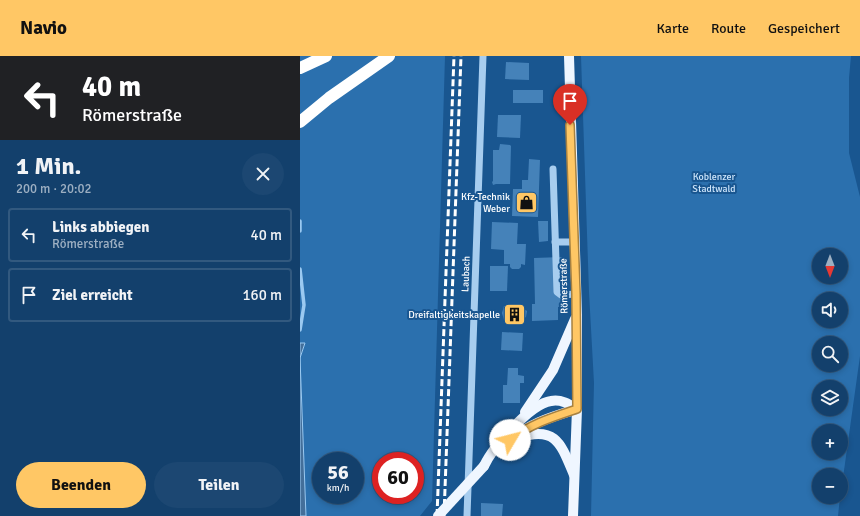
<!DOCTYPE html>
<html lang="de">
<head>
<meta charset="utf-8">
<style>
	body { margin:0; font-family:Signika,sans-serif; background:#1c4772; color:#f1f3f6; height:100vh; display:flex; flex-direction:column; font-size:15px; white-space:nowrap }
	* { box-sizing:border-box; margin:0 }
	p { font-size:13px; color:#9dafc2 }
	.icon { flex:none; width:22px; height:22px; fill:none; stroke:currentColor; stroke-width:2; stroke-linecap:round; stroke-linejoin:round }
	.map { position:relative; flex:1; overflow:hidden }
	.drawer { display:flex; flex-direction:column; background:#13406c; width:300px }
	.drawer>* { flex:none }
	.hud { background:#202124; color:#fff; overflow:hidden }
	.needle { width:26px; rotate:180deg }
	.controls { position:absolute; left:512px; top:192px; display:grid; gap:8px }
	.controls a { display:grid; place-items:center; width:36px; height:36px; border-radius:50%; background:#13406c; box-shadow:0 2px 6px #0003,0 0 0 1px #32597f; font-size:20px }
	.speed { position:absolute; left:12px; top:396px; display:flex; gap:8px; font-size:20px; font-weight:700; text-align:center }
	.speed>* { display:grid; place-content:center; width:52px; height:52px; border-radius:50%; background:#13406c; box-shadow:0 2px 6px #0003,0 0 0 1px #32597f; line-height:1 }
	.speed small { font-size:10px; font-weight:400 }
	.speed .limit { border:6px solid #d22; background:#fff; color:#111 }
	.pin { position:absolute; display:grid; place-items:center; width:34px; height:34px; color:#fff; margin:-41px -17px; border-radius:50% 50% 50% 0; rotate:-45deg; box-shadow:0 0 4px #0007 }
	.pin .icon { rotate:45deg }
	.me { position:absolute; width:44px; margin:-22px; rotate:53deg; stroke-linejoin:round; filter:drop-shadow(0 0 3px #0008) }
	.turn { display:flex; align-items:center; gap:14px; height:84px; padding:0 16px; font-size:18px }
	.turn .icon { width:52px; height:52px; stroke-width:2.5 }
	.turn b { display:block; font-size:28px; line-height:34px }
	.round { display:grid; place-items:center; flex:none; width:42px; height:42px; border-radius:21px; background:#1c4772 }
	.summary { display:flex; align-items:center; justify-content:space-between; height:68px; padding:0 16px }
	h1 { font-size:24px; font-weight:800; line-height:30px }
	.action { display:flex; gap:8px; margin-top:auto; padding:8px 16px }
	.action a { flex:1; height:46px; border-radius:24px; background:#ffc765; color:#111; font-size:16px; font-weight:800; line-height:46px; text-align:center }
	.action a+a { background:#1c4772; color:#f1f3f6 }
	ul { padding:0; list-style:none }
	li { display:flex; align-items:center; gap:12px; height:54px; margin:0 8px 6px; padding:0 8px; border:2px solid #32597f; border-radius:4px }
	li div { flex:1 }
	li b { display:block; font-size:15px }
	li em { font-style:normal }
	header { display:flex; align-items:center; gap:24px; box-sizing:border-box; height:56px; padding:0 20px; background:#ffc765; color:#111 }
	header strong { font-size:19px }
	nav { display:flex; gap:22px; margin-inline-start:auto; font-size:14px }
	main { display:flex; flex:1; min-height:0 }
	.map>svg:first-child { display:block }
	.green { fill:#2b70ae; fill-rule:evenodd }
	.water { fill:#446f9a; stroke:#9ac9f1 }
	.lines { fill:none; stroke-linecap:round; stroke-linejoin:round }
	.stream { stroke:#9ac9f1; stroke-width:3.5 }
	.building { fill:#4582b9 }
	.minor { stroke:#a7cdef; stroke-width:7 }
	.major { stroke:#eff6ff; stroke-width:10 }
	.highway { stroke:#fff; stroke-width:12 }
	.rail { stroke:#fff; stroke-width:3; stroke-dasharray:7 3; stroke-linecap:butt }
	.major-bridge { stroke:#eff6ff; stroke-width:10 }
	.route-casing { stroke:#a68142; stroke-width:10 }
	.route { stroke:#ffc765; stroke-width:7 }
	.labels { text-anchor:middle; dominant-baseline:central; stroke-width:4; stroke-linejoin:round; paint-order:stroke }
	.park-label { font-size:10px; fill:#cde5fb; stroke:#195690 }
	.poi-label { font-size:10px; fill:#fff; stroke:#195690; text-anchor:end }
	.street-label { font-size:10px; fill:#fff; stroke:#195690 }
</style>
</head>
<body>
<header>
<strong>Navio</strong>
<nav><a>Karte</a><a>Route</a><a>Gespeichert</a></nav>
</header>
<main>
<section class="drawer">
<div class="hud">
<div class="turn"><svg class="icon" aria-label="left" viewBox="0 0 24 24"><path d="M17 20v-9H6M10 6l-5 5 5 5"/></svg><div><b>40 m</b>Römerstraße</div></div>
</div>
<div class="summary"><div><h1>1 Min.</h1><p>200 m · 20:02</p></div><a class="round"><svg class="icon" aria-label="close" viewBox="0 0 24 24"><path d="M6 6l12 12M18 6L6 18"/></svg></a></div>
<ul>
<li><svg class="icon" aria-label="left" viewBox="0 0 24 24"><path d="M17 20v-9H6M10 6l-5 5 5 5"/></svg><div><b>Links abbiegen</b><p>Römerstraße</p></div><em>40 m</em></li>
<li><svg class="icon" aria-label="arrive" viewBox="0 0 24 24"><path d="M6 21V4h12l-3 4 3 4H6"/></svg><div><b>Ziel erreicht</b></div><em>160 m</em></li>
</ul>
<div class="action"><a>Beenden</a><a>Teilen</a></div>
</section>
<div class="map">
<svg width="560" height="460" viewBox="0 0 560 460">
	<rect width="100%" height="100%" fill="#195690"/>
	<g class="green">
		<path d="M0,0H145L132,445L120,460H6L0,302L5,287H0ZM21,405H55V439H21ZM81,405H115V439H81Z"/>
		<path d="M281,0H551L549,22V97L560,141V300L541,436V419H519V441H540L538,460H291L294,327L289,236ZM519,199H541V221H519ZM519,243H541V265H519ZM519,287H541V309H519ZM519,331H541V353H519ZM519,375H541V397H519Z"/>
	</g>
	<path class="water" d="M0,287H5L0,302L6,460H0Z"/>
	<g class="lines">
		<g class="stream">
			<path d="M0,165V175"/>
			<path d="M0,213L4,249L0,274"/>
		</g>
	</g>
	<g class="building">
		<path d="M206,6L229,7V24L205,23Z"/>
		<rect x="213" y="34" width="30" height="13"/>
		<path d="M198,59H221L220,82L197,81Z"/>
		<path d="M200,88L210,89L211,90L210,128H196L193,129L192,126L193,125V94H199Z"/>
		<path d="M229,103L240,104L238,161L212,160L213,133H222V124H228Z"/>
		<path d="M238,165H248V185L239,186Z"/>
		<path d="M192,166L218,167L217,188H226L225,209L221,208V211L219,213H212L210,211V208H204V194L191,193Z"/>
		<path d="M262,201L263,251H258V264L232,265V248H235L234,202Z"/>
		<path d="M190,210H208L207,235H190Z"/>
		<path d="M204,250L221,251L227,255L226,261L220,265L204,264L202,257Z"/>
		<path d="M202,276L223,277L222,295L201,294Z"/>
		<path d="M208,312H218V319L224,320V327H220V347H203V329H207Z"/>
		<path d="M181,447L203,448L202,460H181Z"/>
	</g>
	<g class="lines">
		<g class="minor">
			<path d="M253,113L257,236L261,239L276,238"/>
			<path d="M255,186H275"/>
			<path d="M167,460L183,0"/>
		</g>
		<g class="major">
			<path d="M269,0L277,259V353L273,460"/>
			<path d="M225,356L253,314L275,263"/>
			<path d="M218,382C256,369 261,388 274,419"/>
			<path d="M206,388C227,368 251,361 277,353"/>
			<path d="M184,410C193,391 230,348 251,345C261,343 269,348 277,353"/>
		</g>
		<g class="highway">
			<path d="M0,12L26,0"/>
			<path d="M0,66L29,42L89,0"/>
		</g>
		<g class="rail">
			<path d="M137,460L154,0"/>
			<path d="M144,460L161,0"/>
		</g>
		<path class="major-bridge" d="M138,460L184,410"/>
	</g>
	<g class="lines">
		<defs>
			<path id="route" d="M210,384C230,368 253,361 277,353L276,238L270,69"/>
		</defs>
		<use href="#route" class="route-casing"/>
		<use href="#route" class="route"/>
	</g>
	<defs>
		<symbol id="shop-square" viewBox="-11 -11 22 22"><rect x="-9" y="-9" width="18" height="18" rx="4" fill="#ffc765" stroke="#195690"/><path d="M-5-2.5h2.3a2.7 3.5 0 0 1 5.4 0H5L5.5 6h-11ZM-1.5-2.5h3a1.5 2.3 0 0 0-3 0Z" fill="#111"/></symbol>
		<symbol id="building-square" viewBox="-11 -11 22 22"><rect x="-9" y="-9" width="18" height="18" rx="4" fill="#ffc765" stroke="#195690"/><path d="M-4-6H4V6H1V3H-1V6H-4ZM-2.5-4.3h1.7v1.8h-1.7ZM.8-4.3h1.7v1.8H.8ZM-2.5-1h1.7V.8h-1.7ZM.8-1h1.7V.8H.8Z" fill="#111"/></symbol>
	</defs>
	<g fill-rule="evenodd">
		<use href="#shop-square" x="214" y="134" width="25" height="25"/>
		<use href="#building-square" x="202" y="246" width="25" height="25"/>
	</g>
	<g class="labels">
		<g class="park-label">
			<text x="414" y="121">Koblenzer<tspan x="414" dy="12">Stadtwald</tspan></text>
		</g>
		<g class="poi-label">
			<text x="210" y="141">Kfz-Technik<tspan x="210" dy="12">Weber</tspan></text>
			<text x="200" y="259">Dreifaltigkeitskapelle</text>
		</g>
		<g class="street-label">
			<text transform="translate(166 218) rotate(-88)">Laubach</text>
			<text transform="translate(264 230) rotate(-91)">Römerstraße</text>
		</g>
	</g>
</svg>
<div class="controls">
<a><svg class="needle" viewBox="-14 -14 28 28"><path d="M0-13l5 13h-10z" fill="#e53935"/><path d="M0 13l5-13h-10z" fill="#9dafc2"/></svg></a>
<a><svg class="icon" aria-label="sound" viewBox="0 0 24 24"><path d="M4 9h4l5-4v14l-5-4H4zM17 9q2 3 0 6"/></svg></a>
<a><svg class="icon" aria-label="search" viewBox="0 0 24 24"><circle cx="10" cy="10" r="6"/><path d="M15 15l6 6"/></svg></a>
<a><svg class="icon" aria-label="layers" viewBox="0 0 24 24"><path d="M12 4l9 5-9 5-9-5zM3 14l9 5 9-5"/></svg></a>
<a>+</a>
<a>−</a>
</div>
<div class="speed"><div>56<small>km/h</small></div><div class="limit">60</div></div>
<div class="pin" style="left:270px;top:69px;background:#d93025"><svg class="icon" aria-label="arrive" viewBox="0 0 24 24"><path d="M6 21V4h12l-3 4 3 4H6"/></svg></div>
<svg class="me" style="left:210px;top:384px" viewBox="-20 -20 40 40"><circle r="19" fill="#fff"/><path d="M0-13L10 11 0 6-10 11z" fill="#ffc765"/></svg>
</div>
</main>
</body>
</html>
